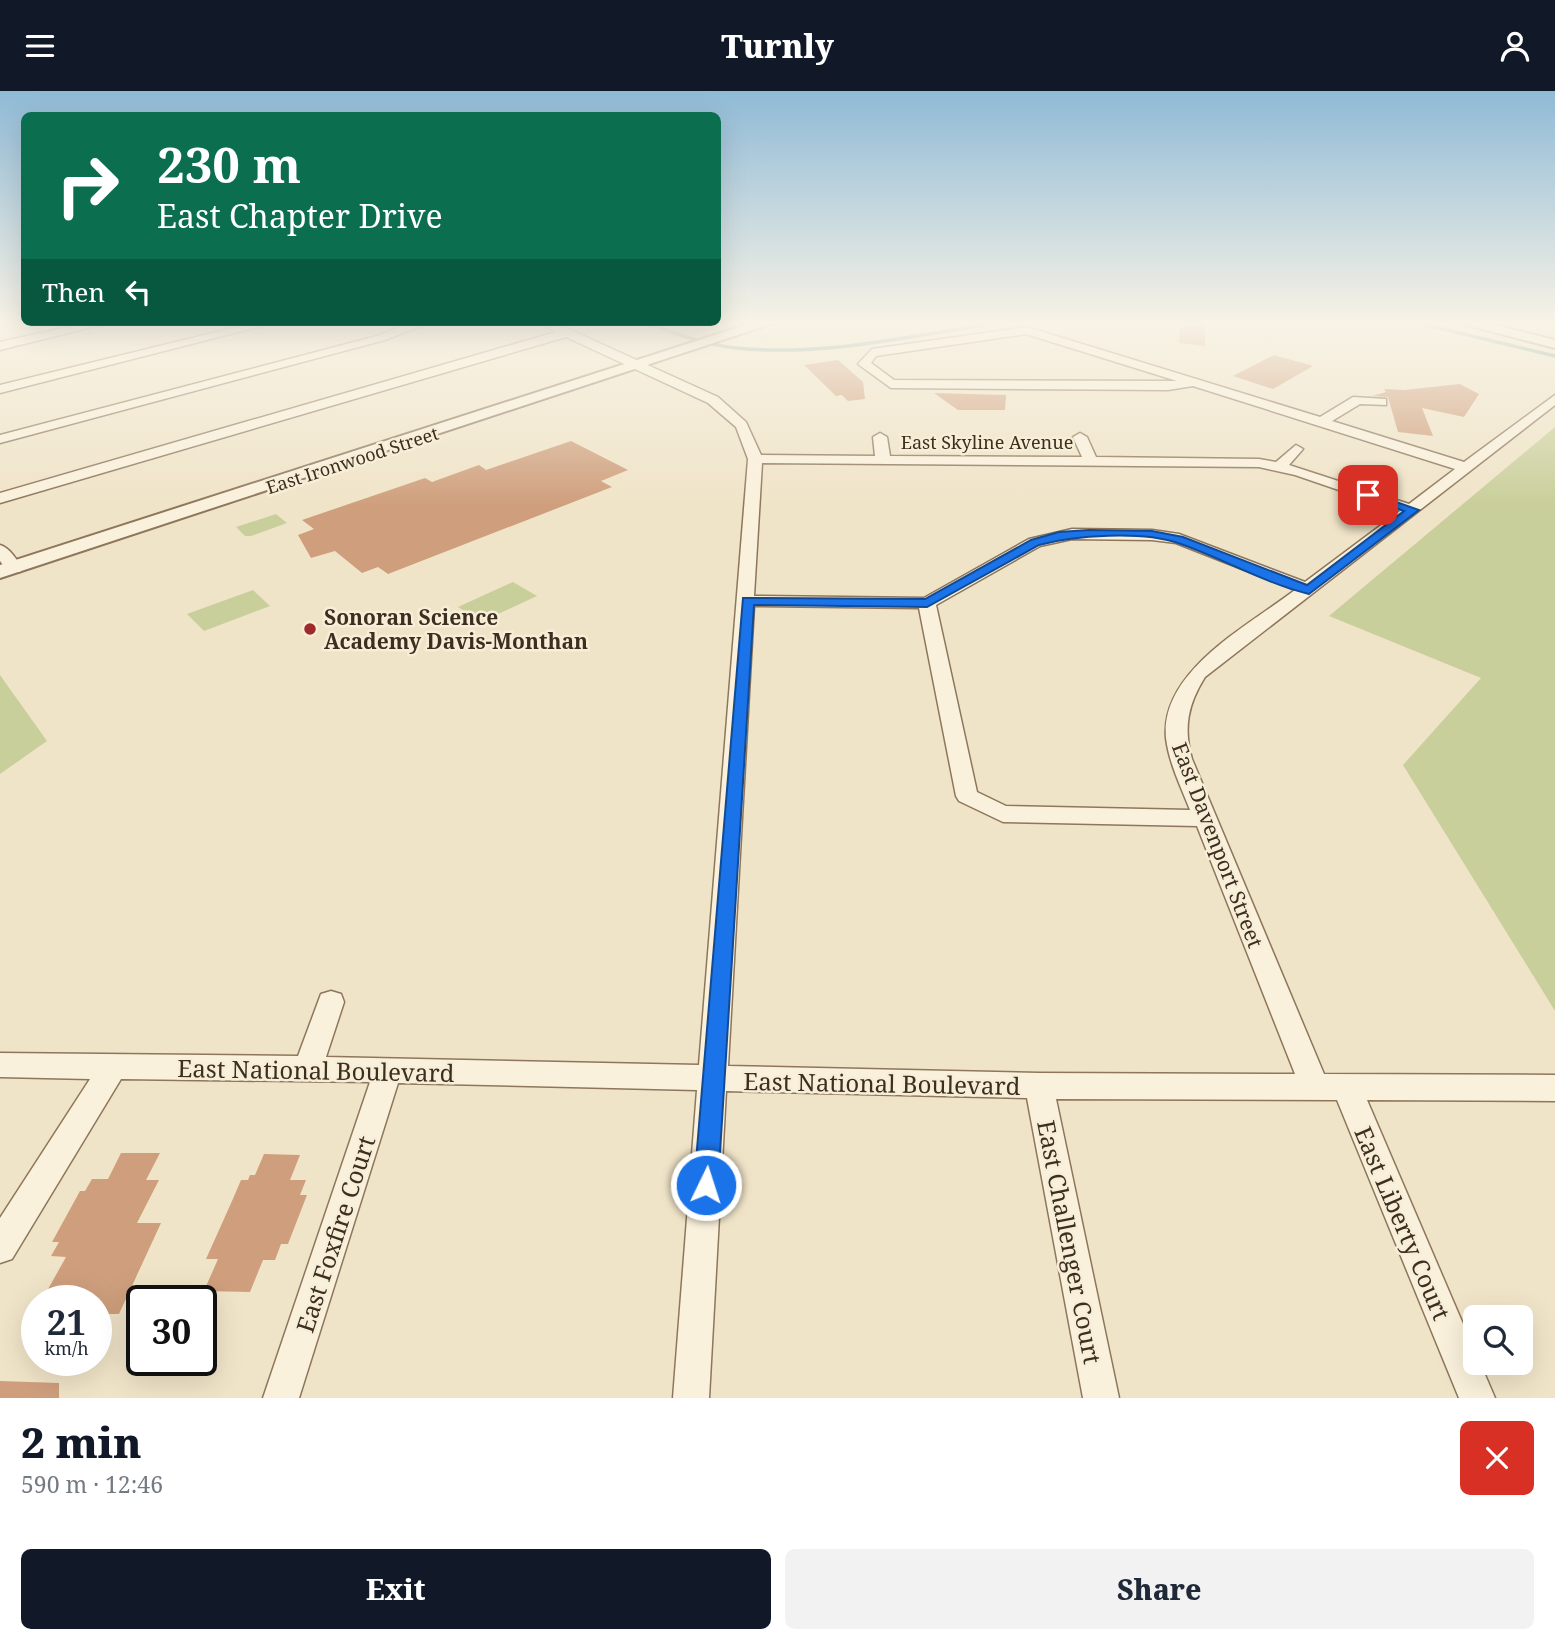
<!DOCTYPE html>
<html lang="en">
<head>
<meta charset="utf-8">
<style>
	body { margin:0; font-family:"Noto Serif",serif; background:#f2f2f3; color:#1f2937; height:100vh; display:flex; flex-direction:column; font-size:26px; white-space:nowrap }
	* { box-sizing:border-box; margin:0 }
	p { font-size:23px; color:#747a83 }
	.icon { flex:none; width:38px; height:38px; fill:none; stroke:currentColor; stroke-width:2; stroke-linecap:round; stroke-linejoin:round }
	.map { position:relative; height:1307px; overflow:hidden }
	.drawer { display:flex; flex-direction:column; background:#fff; flex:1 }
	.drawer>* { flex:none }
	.banner { position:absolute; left:21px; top:21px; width:700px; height:214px; border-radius:10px; box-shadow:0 7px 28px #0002; background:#0b6e4f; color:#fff; overflow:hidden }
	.fabs { position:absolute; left:1463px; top:1214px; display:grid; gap:14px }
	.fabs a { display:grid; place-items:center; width:70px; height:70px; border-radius:10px; background:#fff; box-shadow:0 7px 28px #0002; font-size:35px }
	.speed { position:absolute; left:21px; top:1194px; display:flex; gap:14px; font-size:35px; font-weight:700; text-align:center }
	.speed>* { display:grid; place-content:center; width:91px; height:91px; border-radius:50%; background:#fff; box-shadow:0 7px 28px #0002; line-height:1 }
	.speed small { font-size:18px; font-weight:400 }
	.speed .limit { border:4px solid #111; border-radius:10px; background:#fff; color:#111 }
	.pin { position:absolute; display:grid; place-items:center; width:60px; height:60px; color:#fff; margin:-30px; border-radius:14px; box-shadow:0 4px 10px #0006 }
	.me { position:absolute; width:77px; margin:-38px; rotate:4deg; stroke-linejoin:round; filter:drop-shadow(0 0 5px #0008) }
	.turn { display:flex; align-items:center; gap:24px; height:147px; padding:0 21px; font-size:32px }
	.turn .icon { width:91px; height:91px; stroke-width:2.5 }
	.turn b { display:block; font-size:49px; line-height:60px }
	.then { display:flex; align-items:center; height:66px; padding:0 21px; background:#0003; gap:14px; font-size:26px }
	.round { display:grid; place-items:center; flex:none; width:74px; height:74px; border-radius:10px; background:#f2f2f3 }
	.overview { display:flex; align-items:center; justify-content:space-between; height:119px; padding:0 21px }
	h1 { font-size:42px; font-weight:800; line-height:52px; color:#111827 }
	.action { display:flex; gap:14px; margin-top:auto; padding:14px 21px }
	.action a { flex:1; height:80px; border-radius:10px; background:#111827; color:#fff; font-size:28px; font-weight:800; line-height:80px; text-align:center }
	.action a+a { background:#f2f2f3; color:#1f2937 }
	header { display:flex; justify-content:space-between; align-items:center; height:91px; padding:0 21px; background:#111827; color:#fff; font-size:32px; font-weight:800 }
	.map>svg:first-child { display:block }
	.green { fill:#c9cf9b }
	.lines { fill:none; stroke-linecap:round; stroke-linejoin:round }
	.stream { stroke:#6f938a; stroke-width:3.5 }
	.building { fill:#cf9f7d }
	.minor-casing { stroke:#8d765c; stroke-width:3 }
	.tertiary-casing { stroke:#8d765c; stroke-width:4 }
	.minor { fill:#faf1dc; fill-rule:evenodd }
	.tertiary { fill:#faf1dc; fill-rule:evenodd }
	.route { fill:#1a73e8; stroke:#114b97; stroke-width:2 }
	.poi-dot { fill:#9e2a2b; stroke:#f7eed8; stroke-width:2.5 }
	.labels { text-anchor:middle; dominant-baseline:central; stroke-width:5; stroke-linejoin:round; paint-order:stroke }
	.far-street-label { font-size:18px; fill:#3d2e20; stroke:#f7eed8 }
	.poi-label { font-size:21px; font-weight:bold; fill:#3d2e20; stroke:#f7eed8; text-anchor:start }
	.street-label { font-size:21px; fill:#3d2e20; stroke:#f7eed8 }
	.near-street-label { font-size:24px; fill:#3d2e20; stroke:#f7eed8 }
</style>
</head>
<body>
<header><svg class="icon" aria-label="menu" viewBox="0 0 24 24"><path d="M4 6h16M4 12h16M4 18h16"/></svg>Turnly<svg class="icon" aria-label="person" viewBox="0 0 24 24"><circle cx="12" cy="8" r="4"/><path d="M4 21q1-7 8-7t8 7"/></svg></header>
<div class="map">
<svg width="1555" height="1307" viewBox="0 0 1555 1307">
	<rect width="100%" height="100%" fill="#f0e4c8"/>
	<g class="green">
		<path d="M1555,336V920L1403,674L1481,587L1329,525Z"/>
		<path d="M276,423L287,432L251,445H245L236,436Z"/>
		<path d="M513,491L537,505L481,531L458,516Z"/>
		<path d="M253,499L270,515L204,540L187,523Z"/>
		<path d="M0,584L47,650L0,683Z"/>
	</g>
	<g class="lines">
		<g class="stream">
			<path d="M644,231C674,242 705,254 736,257C825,266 915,244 1002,231"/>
			<path d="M1414,231L1555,265"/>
		</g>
	</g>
	<g class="building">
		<path d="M1180,231H1205V255L1179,252Z"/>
		<path d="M1274,264L1313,275L1273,298L1233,285Z"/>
		<path d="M838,269L863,291L865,308L848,310L842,304L836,305L804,274Z"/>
		<path d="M1460,293L1479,303L1464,326L1422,317L1433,345L1398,341L1388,306L1372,305L1386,301L1384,298L1404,299Z"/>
		<path d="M934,302L1006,304L1005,319H958Z"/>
		<path d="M571,350L628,379L601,390L612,396L388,483L378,476L362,482L335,460L311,467L298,444L314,438L302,429L425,387L432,391L479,374L486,379Z"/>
		<path d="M121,1062H160L146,1089H159L137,1132H161L119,1223H96V1209H64L68,1201L47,1200L66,1166L51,1165L59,1151H52L80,1100H85L92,1088H108Z"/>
		<path d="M264,1063L300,1064L290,1089H306L300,1104H307L288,1153H281L275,1169H263L250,1201L204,1200L218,1168H206L232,1110L241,1089H248L250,1084H255Z"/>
		<path d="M0,1290L59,1292V1307H0Z"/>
	</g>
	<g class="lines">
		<defs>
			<g id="minor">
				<path d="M90,231H112L0,259V251Z"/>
				<path d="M257,231H277L0,302V294Z"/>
				<path d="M414,231H431L385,249L0,352V344L377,245Z"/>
				<path d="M538,231H553L718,306L746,331L761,364L875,365L873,346L880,342L887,346L890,365L1082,366L1073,346L1080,342L1087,346L1096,366L1259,368L1276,371L1296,354L1303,358L1289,374L1409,413L1455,378L1193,295L1168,299L891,297L858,273L872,258L1027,236L1320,326L1353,306L1386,308V314L1360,313L1332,330L1464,371L1555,304V314L1205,586C1188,613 1183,637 1192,668L1324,983L1555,984V1010L1367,1009L1475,1261V1272H1480L1495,1307H1459L1337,1009L1056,1008L1119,1307H1083L1027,1007L726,1000L709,1307H673L697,999L398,992L299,1307H263L370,991L121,988L12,1168L0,1172V1127L90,988L0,986V962L298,965L321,903L331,900L341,903L344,911L326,966L699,974L748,368L736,336L708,312L566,246L0,412V402L556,241ZM1026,243L1177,290L894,289L871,272L876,265ZM762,372L1259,376L1295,384L1400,420L1305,491L1179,443L1152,439L1072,438L1029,448L924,507L754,505ZM1072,448L1152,449L1176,452L1295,499C1248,535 1160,580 1166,647C1169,672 1181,696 1190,719L1006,715L977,701L936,514L1040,455ZM754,515L919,517L956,705L959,710L1003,731L1197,735L1295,983L1039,982L728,975Z"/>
				<path d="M0,454C10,457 17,469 22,477L20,481H8L0,470Z"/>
			</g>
			<g id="tertiary">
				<path d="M755,231H777L0,487V474Z"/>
				<path d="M1456,231H1482L1555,249V257Z"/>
			</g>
		</defs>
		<use href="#minor" class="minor-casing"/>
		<use href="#tertiary" class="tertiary-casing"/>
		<use href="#minor" class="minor"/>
		<use href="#tertiary" class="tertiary"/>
	</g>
	<linearGradient id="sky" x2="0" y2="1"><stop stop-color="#8fbad6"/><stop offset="0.56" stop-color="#f8f3e6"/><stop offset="1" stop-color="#f8f3e6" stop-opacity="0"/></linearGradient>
	<rect width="1555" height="414" fill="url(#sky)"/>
	<path class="route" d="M1368,401L1419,419L1309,503C1264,492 1222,467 1178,452C1142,440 1075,444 1039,454L927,516L754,514L718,1094L715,1102L706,1105L698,1102L694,1094L743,507L925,508L1031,449L1059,441L1089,439L1152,440L1183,446L1307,494L1404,420L1364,407L1362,404Z"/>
	<circle class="poi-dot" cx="310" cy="538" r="7"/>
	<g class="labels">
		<g class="far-street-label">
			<text x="987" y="351">East Skyline Avenue</text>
			<text transform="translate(352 369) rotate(-18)">East Ironwood Street</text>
		</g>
		<g class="poi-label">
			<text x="324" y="526">Sonoran Science<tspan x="324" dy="24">Academy Davis-Monthan</tspan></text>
		</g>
		<g class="street-label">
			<text transform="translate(1218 754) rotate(69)">East Davenport Street</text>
		</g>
		<g class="near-street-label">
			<text transform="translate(316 979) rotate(1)">East National Boulevard</text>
			<text transform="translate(882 992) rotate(1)">East National Boulevard</text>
			<text transform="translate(1403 1132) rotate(67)">East Liberty Court</text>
			<text transform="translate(335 1143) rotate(-72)">East Foxfire Court</text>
			<text transform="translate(1070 1151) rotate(79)">East Challenger Court</text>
		</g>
	</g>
</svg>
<div class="fabs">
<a><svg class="icon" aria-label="search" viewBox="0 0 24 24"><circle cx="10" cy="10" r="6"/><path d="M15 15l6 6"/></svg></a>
</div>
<div class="speed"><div>21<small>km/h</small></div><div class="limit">30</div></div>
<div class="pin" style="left:1368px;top:404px;background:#d93025"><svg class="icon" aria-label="arrive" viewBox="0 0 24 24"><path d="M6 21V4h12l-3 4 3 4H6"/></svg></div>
<svg class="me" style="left:706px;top:1094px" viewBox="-20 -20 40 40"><circle r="17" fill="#1a73e8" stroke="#fff" stroke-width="3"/><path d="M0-11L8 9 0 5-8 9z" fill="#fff"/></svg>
<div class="banner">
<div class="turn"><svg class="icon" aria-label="right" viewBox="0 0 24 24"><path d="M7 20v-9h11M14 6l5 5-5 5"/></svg><div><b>230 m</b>East Chapter Drive</div></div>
<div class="then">Then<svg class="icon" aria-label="left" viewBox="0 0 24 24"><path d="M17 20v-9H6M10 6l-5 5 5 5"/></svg></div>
</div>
</div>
<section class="drawer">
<div class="overview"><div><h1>2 min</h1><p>590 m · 12:46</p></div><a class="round" style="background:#d93025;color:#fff"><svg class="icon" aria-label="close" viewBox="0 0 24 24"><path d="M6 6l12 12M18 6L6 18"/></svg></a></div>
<div class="action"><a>Exit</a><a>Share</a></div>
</section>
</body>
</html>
